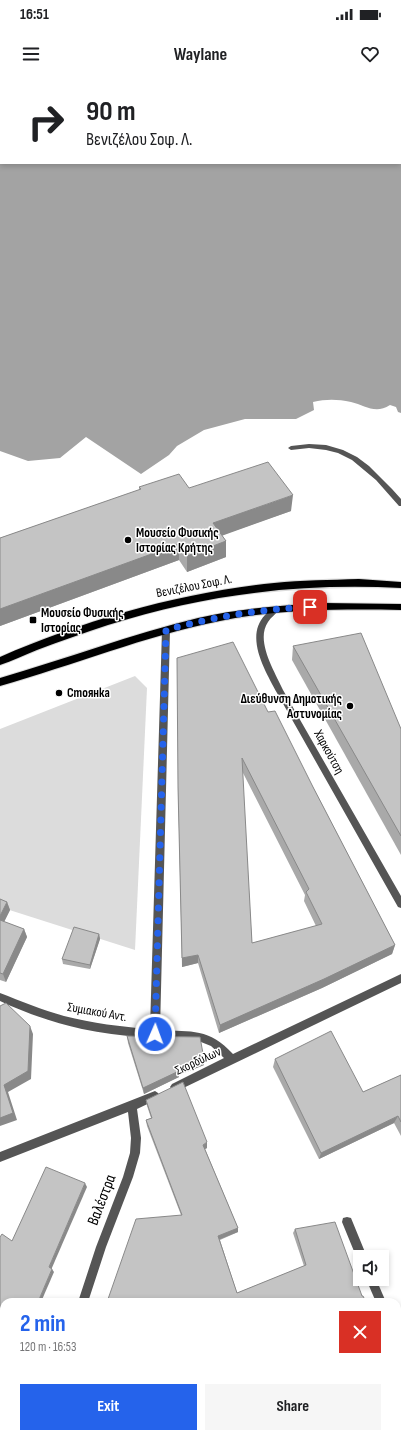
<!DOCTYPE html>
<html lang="en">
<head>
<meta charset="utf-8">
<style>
	body { margin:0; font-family:"Sofia Sans Condensed",sans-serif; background:#f6f6f6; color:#202124; height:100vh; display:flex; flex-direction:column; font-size:15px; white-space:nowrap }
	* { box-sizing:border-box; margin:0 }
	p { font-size:13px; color:#757577 }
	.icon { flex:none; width:22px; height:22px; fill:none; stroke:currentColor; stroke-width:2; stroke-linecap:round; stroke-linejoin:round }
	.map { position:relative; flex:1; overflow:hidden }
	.details { position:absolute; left:0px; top:1218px; width:401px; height:140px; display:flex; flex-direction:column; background:#fff; border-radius:12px 12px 0 0; box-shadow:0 2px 6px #0003 }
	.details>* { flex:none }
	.banner { position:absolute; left:0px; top:0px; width:401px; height:84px; box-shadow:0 2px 6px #0003; background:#fff; color:#202124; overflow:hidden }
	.controls { position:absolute; left:353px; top:1170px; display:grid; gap:8px }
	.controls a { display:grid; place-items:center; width:36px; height:36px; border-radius:0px; background:#fff; box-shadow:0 2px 6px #0003; font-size:20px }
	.pin { position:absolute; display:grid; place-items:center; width:34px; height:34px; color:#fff; margin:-17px; border-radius:8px; box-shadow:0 2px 6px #0006 }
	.me { position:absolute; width:44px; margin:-22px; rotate:2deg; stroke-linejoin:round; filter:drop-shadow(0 0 3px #0008) }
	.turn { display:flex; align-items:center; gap:14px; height:84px; padding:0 20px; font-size:18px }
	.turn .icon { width:52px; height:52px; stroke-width:2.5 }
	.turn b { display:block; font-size:28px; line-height:34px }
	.round { display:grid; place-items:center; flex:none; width:42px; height:42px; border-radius:0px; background:#f6f6f6 }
	.overview { display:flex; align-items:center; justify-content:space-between; height:68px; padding:0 20px }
	h1 { font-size:24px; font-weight:700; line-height:30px; color:#2563eb }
	.primary-button { display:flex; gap:8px; margin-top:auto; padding:8px 20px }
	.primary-button a { flex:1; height:46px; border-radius:0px; background:#2563eb; color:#fff; font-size:16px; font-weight:700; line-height:46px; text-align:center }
	.primary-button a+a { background:#f6f6f6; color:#202124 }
	.status { display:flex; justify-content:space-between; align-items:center; height:28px; padding:0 20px; background:#fff; direction:ltr }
	.status svg { height:11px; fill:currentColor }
	header { display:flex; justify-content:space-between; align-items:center; height:52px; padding:0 20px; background:#fff; font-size:18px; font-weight:700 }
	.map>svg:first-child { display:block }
	.green { fill:#dcdcdc }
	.water { fill:#a3a3a3; fill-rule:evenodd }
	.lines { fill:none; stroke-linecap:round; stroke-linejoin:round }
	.primary-casing { stroke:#dbdbdb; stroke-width:2 }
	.lane { fill:#555; fill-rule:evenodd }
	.street { fill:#555; fill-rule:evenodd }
	.primary { fill:#000; fill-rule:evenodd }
	.wall { fill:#a9a9a9; fill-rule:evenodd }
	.shaded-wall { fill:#898989 }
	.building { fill:#c4c4c4; stroke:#898989; fill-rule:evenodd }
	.route { stroke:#2563eb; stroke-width:7; stroke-dasharray:0 12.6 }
	.poi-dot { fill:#000; stroke:#fff; stroke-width:1.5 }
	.labels { text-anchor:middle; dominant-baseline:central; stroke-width:3; stroke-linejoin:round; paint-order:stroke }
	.poi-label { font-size:13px; font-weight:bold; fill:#000; stroke:#fff; text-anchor:start }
	.street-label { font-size:13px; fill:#000; stroke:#fff }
	.near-street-label { font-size:16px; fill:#000; stroke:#fff }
</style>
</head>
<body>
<div class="status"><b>16:51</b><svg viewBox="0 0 49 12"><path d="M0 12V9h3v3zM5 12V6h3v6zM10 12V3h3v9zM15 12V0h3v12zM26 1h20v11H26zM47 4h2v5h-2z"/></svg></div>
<header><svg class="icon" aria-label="menu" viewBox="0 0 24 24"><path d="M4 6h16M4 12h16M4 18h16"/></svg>Waylane<svg class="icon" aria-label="heart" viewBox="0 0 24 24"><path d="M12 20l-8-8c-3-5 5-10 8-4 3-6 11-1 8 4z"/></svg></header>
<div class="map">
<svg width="401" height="1358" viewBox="0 0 401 1358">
	<rect width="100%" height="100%" fill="#fff"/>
	<path class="green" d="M135,596L147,608L135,870L0,827V649Z"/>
	<path class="water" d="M0,0H401V333L398,332L396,327L390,325C375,335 365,325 351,322C337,319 326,319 313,322L314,330L296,339H245L204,350L177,366L169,375L141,394L86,357L60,378L28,381L0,371ZM1,1H400V83H1Z"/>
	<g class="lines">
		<defs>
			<g id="primary">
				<path d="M359,499L401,502V508C300,503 205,514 108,545C84,553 60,561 37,570C24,575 12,581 0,585V577C84,540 183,512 274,503C302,500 330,500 359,499Z"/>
				<path d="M324,523L401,524V530C341,529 279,529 220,541C145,556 74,585 0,606V598C66,579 131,554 198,538C239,529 281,525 324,523Z"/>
			</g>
		</defs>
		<use href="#primary" class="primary-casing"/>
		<path class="lane" d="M309,364L326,365L343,370L357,377L369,386L392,409L401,419V426H399L376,400L352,380L338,373L326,370L309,368L291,370L288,368L291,366Z"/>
		<g class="street">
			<path d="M275,527L279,530C276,534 271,537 268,542C255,561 275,592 283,610L401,816V828L398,827L277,613C266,592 244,557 265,535C268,532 271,529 275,527Z"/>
			<path d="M166,547L170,550L160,950C192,952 209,948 233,974L401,894V903L175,1012L172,1010L170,1007L172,1004L224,978L211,966L201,962C161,959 121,957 82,949C54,943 26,933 0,921V913C21,921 42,930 64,936C93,943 121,947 150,949L162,550Z"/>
			<path d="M155,1011L158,1013L160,1016L158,1019L137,1029L141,1058L140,1073L133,1097L106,1167L88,1222H78L96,1167L123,1097L130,1073L131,1058L128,1032L0,1082V1072Z"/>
			<path d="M347,1137L351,1138L367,1177H360V1181H358L342,1142L343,1138Z"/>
			<path d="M366,1199H376L386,1222H376Z"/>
			<path d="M397,1250L401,1252V1267L397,1265Z"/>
			<path d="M41,1354H53L52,1358H40Z"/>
			<path d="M209,1354H221L223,1358H211Z"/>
		</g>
		<use href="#primary" class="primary"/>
	</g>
	<g class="wall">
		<path d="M139,407L189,408L291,431L222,455L226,461V477L187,492L179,480L0,546V458L139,410Z"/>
		<path d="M293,566L401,649V775L292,580Z"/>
		<path d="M268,632L313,707L395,865L392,874L322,908L219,953L198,883L182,887L178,707ZM242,691L305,815L304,821L316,846L252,863Z"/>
		<path d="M0,819L7,822L10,830L4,842L24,849L27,857L6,902L0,900Z"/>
		<path d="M99,854L100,859L90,889L63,884L62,879Z"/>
		<path d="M127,956L204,979V985L179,995V997L144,1014L128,963Z"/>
		<path d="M275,979L363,1012L401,995V1056L394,1043L319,1079L273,987Z"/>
		<path d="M146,1020L207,1068L205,1069L238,1148V1152L220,1160L237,1213L304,1186L293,1153L295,1149L362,1216L366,1222H107L181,1135L147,1046L146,1040L151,1038L147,1026Z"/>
	</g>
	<g class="shaded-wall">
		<path d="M293,415L291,431L213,459V443Z"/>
		<path d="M226,461V477L187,492V476Z"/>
		<path d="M179,464V480L0,546V529Z"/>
		<path d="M7,822L10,830L1,848L0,844V836Z"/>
		<path d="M24,849L27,857L6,902L3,894Z"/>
		<path d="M99,854L100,859L90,889V885Z"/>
		<path d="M395,865L392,874L322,908L219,953L220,945Z"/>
		<path d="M198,875V883L182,887V878Z"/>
		<path d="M30,946L33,954L31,999L8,1012L17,1040L0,1046V1038L4,1005Z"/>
		<path d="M204,979V985L179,995V997L144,1014L143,1008L178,988Z"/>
		<path d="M398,1036L394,1043L319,1079L321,1073Z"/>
		<path d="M207,1062V1068L203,1070V1065Z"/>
		<path d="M85,1103L87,1107L51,1190L49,1187Z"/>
		<path d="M238,1148V1152L218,1160V1156Z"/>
		<path d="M52,1189L54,1192L41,1222H38Z"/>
	</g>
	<g class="building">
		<path d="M268,382L293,415L213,443L226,461L187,476L179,464L0,529V458L141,409L139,407L179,394L189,408Z"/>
		<path d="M361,553L401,649V756L293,566Z"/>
		<path d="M233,562L268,632L275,631L313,707L395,865L324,899L220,945L198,875L182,878L178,707L177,578ZM242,678L309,809L306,812L322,844L252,863Z"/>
		<path d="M0,819L7,822L0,836Z"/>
		<path d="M0,840L24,849L3,894L0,893Z"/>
		<path d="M74,847L99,854L90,885L62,879Z"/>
		<path d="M6,923L30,946L28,991L4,1005L13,1033L0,1038V926Z"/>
		<path d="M331,951L363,1012L401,995V1042L398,1036L321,1073L275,979Z"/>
		<path d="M127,956L200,957L204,979L178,988L179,991L143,1008Z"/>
		<path d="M183,1002L207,1062L203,1065L238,1148L218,1156L237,1213L306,1185L295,1149L335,1142L362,1216H363L366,1222H159L158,1219L143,1222H107L136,1139L182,1135L146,1040L152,1038L146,1020Z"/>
		<path d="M46,1087L85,1103L49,1187L52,1189L38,1222H4V1307L0,1306V1157L2,1154L12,1161Z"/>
		<path d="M397,1292L401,1297V1358H216H225L223,1354H397Z"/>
		<path d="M52,1354H208L210,1358H51Z"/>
	</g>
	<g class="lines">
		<path class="route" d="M155,954L166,550C213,537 261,529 310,527"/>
	</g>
	<g class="poi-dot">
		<circle cx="128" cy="460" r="4"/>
		<rect x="29" y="536" width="8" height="8" rx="2"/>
		<circle cx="59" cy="613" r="4"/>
		<circle cx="350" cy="626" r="4"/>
	</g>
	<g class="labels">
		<g class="poi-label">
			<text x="136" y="453">Μουσείο Φυσικής<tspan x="136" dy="15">Ιστορίας Κρήτης</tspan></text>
			<text x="41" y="533">Μουσείο Φυσικής<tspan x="41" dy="15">Ιστορίας</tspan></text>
			<text x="67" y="613">Стоянка</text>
			<text x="342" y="619" text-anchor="end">Διεύθυνση Δημοτικής<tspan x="342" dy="15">Αστυνομίας</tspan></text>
		</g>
		<g class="street-label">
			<text transform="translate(194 506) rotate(-11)">Βενιζέλου Σοφ. Λ.</text>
			<text transform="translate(329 672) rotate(61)">Χαρκούτση</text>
			<text transform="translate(97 932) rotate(10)">Συμιακού Αντ.</text>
			<text transform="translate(198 981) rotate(-25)">Σκορδύλων</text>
		</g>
		<g class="near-street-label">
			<text transform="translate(102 1120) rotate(-69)">Βαλέστρα</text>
		</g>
	</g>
</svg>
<div class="controls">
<a><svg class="icon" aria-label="sound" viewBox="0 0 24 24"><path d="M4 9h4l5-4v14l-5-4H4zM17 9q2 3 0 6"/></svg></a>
</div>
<div class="pin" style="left:310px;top:527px;background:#d93025"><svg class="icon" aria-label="arrive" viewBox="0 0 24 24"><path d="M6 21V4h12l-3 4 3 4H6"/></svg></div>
<svg class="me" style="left:155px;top:954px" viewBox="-20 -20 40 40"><circle r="17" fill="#2563eb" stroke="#fff" stroke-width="3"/><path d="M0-11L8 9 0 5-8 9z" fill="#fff"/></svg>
<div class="banner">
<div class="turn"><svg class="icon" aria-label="right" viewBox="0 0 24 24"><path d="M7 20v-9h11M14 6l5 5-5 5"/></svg><div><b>90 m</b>Βενιζέλου Σοφ. Λ.</div></div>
</div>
<section class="details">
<div class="overview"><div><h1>2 min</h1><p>120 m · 16:53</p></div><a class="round" style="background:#d93025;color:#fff"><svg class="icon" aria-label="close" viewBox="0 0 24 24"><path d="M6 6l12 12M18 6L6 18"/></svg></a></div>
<div class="primary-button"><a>Exit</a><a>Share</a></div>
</section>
</div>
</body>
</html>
